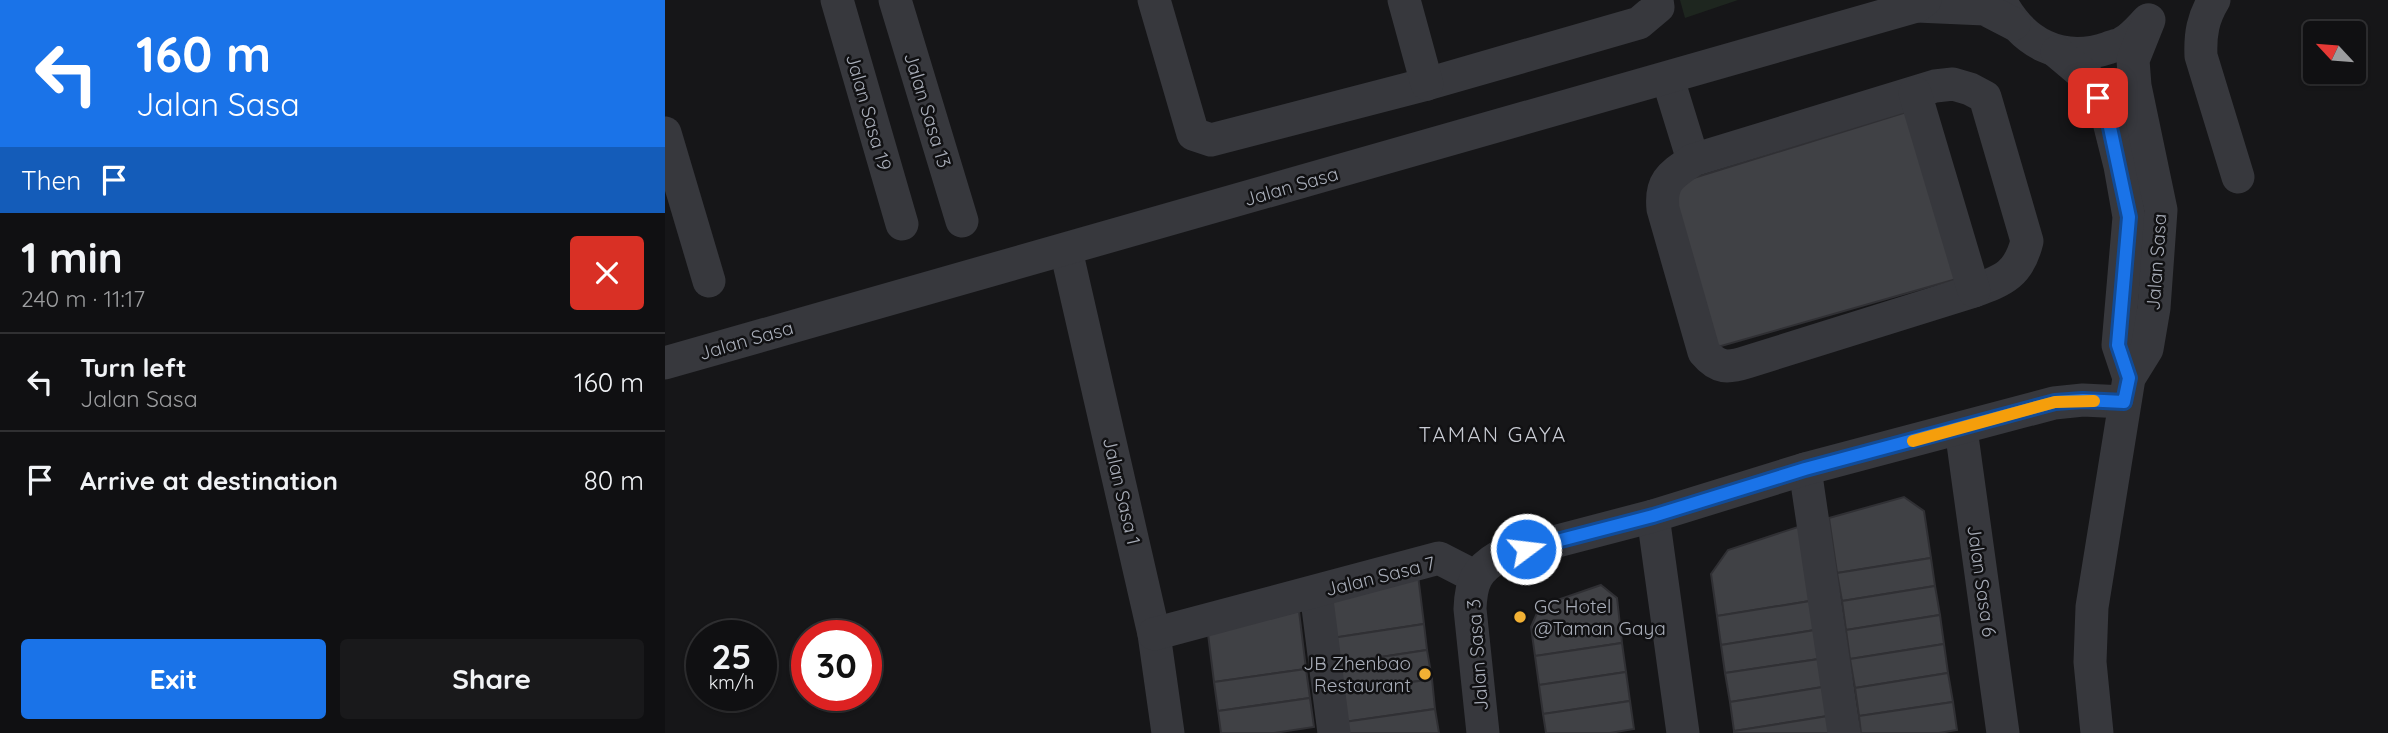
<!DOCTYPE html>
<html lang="en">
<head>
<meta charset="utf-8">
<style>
	body { margin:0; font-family:Quicksand,sans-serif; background:#19191b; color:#f1f3f6; height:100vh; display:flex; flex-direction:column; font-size:26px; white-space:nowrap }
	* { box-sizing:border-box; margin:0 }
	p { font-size:23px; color:#9c9d9f }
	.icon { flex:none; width:38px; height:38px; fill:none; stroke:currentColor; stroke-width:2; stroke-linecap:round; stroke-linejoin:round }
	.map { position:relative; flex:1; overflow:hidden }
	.drawer { display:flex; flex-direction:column; background:#101012; width:665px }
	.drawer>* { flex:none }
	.banner { background:#1a73e8; color:#fff; overflow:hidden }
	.needle { width:46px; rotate:296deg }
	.controls { position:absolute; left:1638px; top:21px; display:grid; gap:14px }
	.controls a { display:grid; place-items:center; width:63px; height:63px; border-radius:7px; background:#101012; box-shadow:0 2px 5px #0004,0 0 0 2px #303032; font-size:35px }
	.speed { position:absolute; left:21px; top:620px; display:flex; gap:14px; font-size:35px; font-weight:700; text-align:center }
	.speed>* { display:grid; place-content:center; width:91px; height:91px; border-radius:50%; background:#101012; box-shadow:0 2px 5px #0004,0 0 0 2px #303032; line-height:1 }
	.speed small { font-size:18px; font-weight:400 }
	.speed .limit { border:10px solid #d22; background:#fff; color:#111 }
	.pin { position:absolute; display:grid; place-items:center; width:60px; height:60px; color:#fff; margin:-30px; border-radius:14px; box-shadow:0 4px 10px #0006 }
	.me { position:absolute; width:77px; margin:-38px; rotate:75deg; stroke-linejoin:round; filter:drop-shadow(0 0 5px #0008) }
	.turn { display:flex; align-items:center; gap:24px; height:147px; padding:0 21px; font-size:32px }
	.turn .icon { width:91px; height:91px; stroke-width:2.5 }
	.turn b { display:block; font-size:49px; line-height:60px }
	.then { display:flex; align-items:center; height:66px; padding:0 21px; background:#0003; gap:14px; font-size:26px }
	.round { display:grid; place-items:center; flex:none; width:74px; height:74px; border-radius:7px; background:#19191b }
	.head { display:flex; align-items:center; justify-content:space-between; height:119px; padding:0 21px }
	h1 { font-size:42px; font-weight:800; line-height:52px }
	.action { display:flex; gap:14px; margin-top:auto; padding:14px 21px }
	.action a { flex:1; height:80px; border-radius:7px; background:#1a73e8; color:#fff; font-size:28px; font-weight:800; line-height:80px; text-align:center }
	.action a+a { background:#19191b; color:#f1f3f6 }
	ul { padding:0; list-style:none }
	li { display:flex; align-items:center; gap:21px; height:98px; padding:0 21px; border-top:2px solid #303032 }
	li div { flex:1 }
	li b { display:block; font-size:26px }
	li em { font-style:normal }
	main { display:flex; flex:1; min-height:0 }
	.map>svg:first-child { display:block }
	.green { fill:#1e261f }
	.building { fill:#404145; stroke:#303034; stroke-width:2 }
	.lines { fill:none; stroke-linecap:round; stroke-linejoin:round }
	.minor { stroke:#37383d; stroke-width:33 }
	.route-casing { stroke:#114b97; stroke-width:18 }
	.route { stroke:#1a73e8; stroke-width:12 }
	.slow { stroke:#f59e0b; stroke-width:12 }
	.poi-dot { fill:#f2b134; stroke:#111113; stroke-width:2.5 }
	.labels { text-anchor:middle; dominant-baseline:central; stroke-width:5; stroke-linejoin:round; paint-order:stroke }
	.street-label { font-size:19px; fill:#a8adb8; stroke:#111113 }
	.poi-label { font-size:19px; fill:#a8adb8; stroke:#111113; text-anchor:start }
	.neighbourhood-label { font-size:21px; letter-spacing:2px; fill:#c9ccd4; stroke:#111113 }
</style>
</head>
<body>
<main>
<section class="drawer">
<div class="banner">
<div class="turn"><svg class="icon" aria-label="left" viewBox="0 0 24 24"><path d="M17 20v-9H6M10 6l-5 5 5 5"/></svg><div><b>160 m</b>Jalan Sasa</div></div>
<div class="then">Then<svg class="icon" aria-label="arrive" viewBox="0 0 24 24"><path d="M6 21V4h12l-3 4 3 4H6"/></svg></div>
</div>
<div class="head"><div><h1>1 min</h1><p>240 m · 11:17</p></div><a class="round" style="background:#d93025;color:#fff"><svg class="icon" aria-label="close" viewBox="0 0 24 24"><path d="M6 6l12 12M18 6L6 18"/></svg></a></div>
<ul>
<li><svg class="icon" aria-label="left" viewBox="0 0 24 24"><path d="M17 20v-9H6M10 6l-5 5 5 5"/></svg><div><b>Turn left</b><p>Jalan Sasa</p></div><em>160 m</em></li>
<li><svg class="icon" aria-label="arrive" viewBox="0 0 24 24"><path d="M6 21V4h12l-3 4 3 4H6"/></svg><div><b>Arrive at destination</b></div><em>80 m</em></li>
</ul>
<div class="action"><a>Exit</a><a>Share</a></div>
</section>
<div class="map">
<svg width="1723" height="733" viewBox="0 0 1723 733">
	<rect width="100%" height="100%" fill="#161618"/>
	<path class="green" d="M1015,0H1073L1020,18Z"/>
	<g class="building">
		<path d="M1248,110L1295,278L1049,348L1006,185Z"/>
		<path d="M1239,497L1259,511L1266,558L1172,573L1164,518Z"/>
		<path d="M1136,526L1145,601L1052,616L1046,574L1063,550Z"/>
		<path d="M1266,558L1270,586L1177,601L1172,573Z"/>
		<path d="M753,575L759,624L667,638L660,603Z"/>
		<path d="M936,585L952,598L957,643L870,656L866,627L875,606Z"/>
		<path d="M1270,586L1275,615L1181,630L1177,601Z"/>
		<path d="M1145,601L1150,630L1056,645L1052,616Z"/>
		<path d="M634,611L641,669L549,682L543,634Z"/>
		<path d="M1275,615L1279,644L1185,659L1181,630Z"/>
		<path d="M759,624L762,650L670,664L667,638Z"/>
		<path d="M1150,630L1154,659L1060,673L1056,645Z"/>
		<path d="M957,643L961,672L874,685L870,656Z"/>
		<path d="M1279,644L1283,673L1190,688L1185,659Z"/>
		<path d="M762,650L767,679L674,693L670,664Z"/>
		<path d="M1154,659L1158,687L1065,702L1060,673Z"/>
		<path d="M641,669L645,698L553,711L549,682Z"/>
		<path d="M961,672L965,701L878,714L874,685Z"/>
		<path d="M1283,673L1288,702L1194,716L1190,688Z"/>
		<path d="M767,679L770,709L679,722L674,693Z"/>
		<path d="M1158,687L1163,716L1069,731L1065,702Z"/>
		<path d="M645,698L649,727L609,733H556L553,711Z"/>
		<path d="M965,701L969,729L945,733H881L878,714Z"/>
		<path d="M1288,702L1292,730L1274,733H1196L1194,716Z"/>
		<path d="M770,709L774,733H680L679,722Z"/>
		<path d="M1163,716L1165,733H1069V731Z"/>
	</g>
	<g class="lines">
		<g class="minor">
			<path d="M172,0L237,224"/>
			<path d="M230,0L297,221"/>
			<path d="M489,0L528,134L546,140L762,84L974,23L993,7L992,0"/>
			<path d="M739,0L762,84"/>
			<path d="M1335,0C1357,43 1396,64 1443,48C1448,46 1455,45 1459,42C1468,37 1476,27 1483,20"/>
			<path d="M1549,0C1538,18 1535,34 1536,56L1573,177"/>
			<path d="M1252,6L1320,9L1349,24"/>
			<path d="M1392,52L1423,78L1443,118L1455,166L1464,217L1453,345L1464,378"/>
			<path d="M1003,79L1028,160"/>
			<path d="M1288,84L1305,89L1320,97L1362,241C1354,274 1339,280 1309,291L1082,362C1063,368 1053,369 1039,352L998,209C995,181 1006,175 1028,160L1270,86Z"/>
			<path d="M1250,93L1309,291"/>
			<path d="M0,133L44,281"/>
			<path d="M401,250L489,634L503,733"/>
			<path d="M0,363L1252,6L1260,0"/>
			<path d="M1296,429L1338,733"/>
			<path d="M1140,469L1179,733"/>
			<path d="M988,516L1018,733"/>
			<path d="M651,592L669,733"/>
			<path d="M489,634L774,558L811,577"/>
			<path d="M818,733L805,609C806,582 811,570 835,556L988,516L1140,469L1389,403L1418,400L1459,402"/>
			<path d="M1432,733L1425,662L1427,607L1464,378L1482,349L1489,308L1496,210L1470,86L1468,60L1484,20"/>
		</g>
	</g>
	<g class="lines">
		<defs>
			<path id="route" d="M861,549L988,516L1140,469L1390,402L1418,400L1459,402L1464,378L1453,345L1464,217L1443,118L1433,98"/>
		</defs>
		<use href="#route" class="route-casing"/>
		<use href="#route" class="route"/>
		<path class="slow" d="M1248,441L1390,402L1429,401"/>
	</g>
	<g class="poi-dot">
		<circle cx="855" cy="617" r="7"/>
		<circle cx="760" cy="674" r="7"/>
	</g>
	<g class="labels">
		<g class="street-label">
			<text transform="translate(263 110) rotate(73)">Jalan Sasa 13</text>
			<text transform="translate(204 112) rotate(74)">Jalan Sasa 19</text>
			<text transform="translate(626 186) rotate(-16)">Jalan Sasa</text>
			<text transform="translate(1491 262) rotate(-86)">Jalan Sasa</text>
			<text transform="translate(81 340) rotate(-16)">Jalan Sasa</text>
			<text transform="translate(457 491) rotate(77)">Jalan Sasa 1</text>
			<text transform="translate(715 576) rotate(-14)">Jalan Sasa 7</text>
			<text transform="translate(1317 581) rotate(82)">Jalan Sasa 6</text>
			<text transform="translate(812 655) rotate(-94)">Jalan Sasa 3</text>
		</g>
		<g class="poi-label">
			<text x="869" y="606">GC Hotel<tspan x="869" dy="22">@Taman Gaya</tspan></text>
			<text x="746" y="663" text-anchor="end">JB Zhenbao<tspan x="746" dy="22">Restaurant</tspan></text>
		</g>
		<g class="neighbourhood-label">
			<text x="828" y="434">TAMAN GAYA</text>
		</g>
	</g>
</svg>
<div class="controls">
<a><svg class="needle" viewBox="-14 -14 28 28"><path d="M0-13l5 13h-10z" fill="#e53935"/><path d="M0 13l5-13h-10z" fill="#9c9d9f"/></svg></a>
</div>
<div class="speed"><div>25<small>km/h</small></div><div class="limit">30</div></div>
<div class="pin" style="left:1433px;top:98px;background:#d93025"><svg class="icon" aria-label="arrive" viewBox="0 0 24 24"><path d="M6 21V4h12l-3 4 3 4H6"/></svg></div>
<svg class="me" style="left:861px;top:549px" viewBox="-20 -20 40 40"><circle r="17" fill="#1a73e8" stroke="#fff" stroke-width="3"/><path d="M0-11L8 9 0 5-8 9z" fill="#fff"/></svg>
</div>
</main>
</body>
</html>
